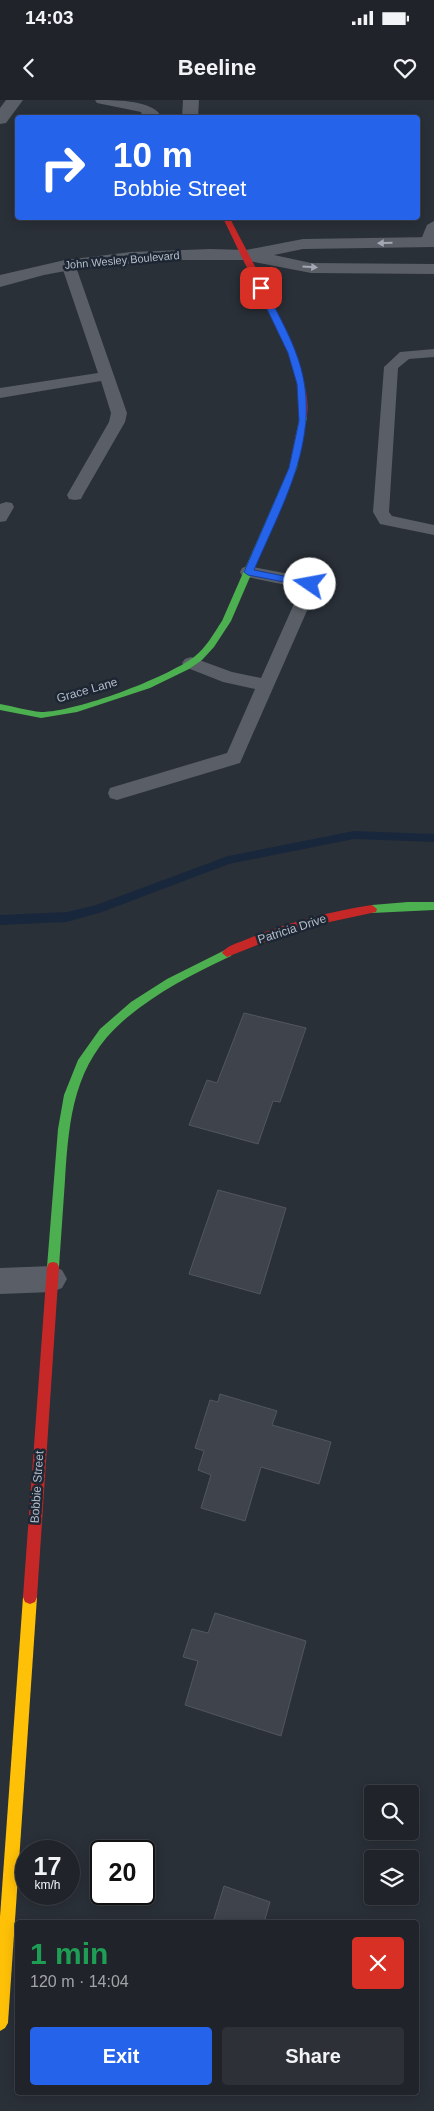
<!DOCTYPE html>
<html lang="en">
<head>
<meta charset="utf-8">
<style>
	body { margin:0; font-family:Arial,sans-serif; background:#2d3036; color:#f1f3f6; height:100vh; display:flex; flex-direction:column; font-size:19px; white-space:nowrap }
	* { box-sizing:border-box; margin:0 }
	p { font-size:16px; color:#a2a4a8 }
	.icon { flex:none; width:28px; height:28px; fill:none; stroke:currentColor; stroke-width:2; stroke-linecap:round; stroke-linejoin:round }
	.map { position:relative; flex:1; overflow:hidden }
	.details { position:absolute; left:15px; top:1820px; width:404px; height:175px; display:flex; flex-direction:column; background:#20242a; border-radius:5px; box-shadow:0 2px 12px #0003,0 0 0 1px #3d4147 }
	.details>* { flex:none }
	.guide { position:absolute; left:15px; top:15px; width:405px; height:105px; border-radius:5px; box-shadow:0 2px 12px #0003,0 0 0 1px #3d4147; background:#2563eb; color:#fff; overflow:hidden }
	.buttons { position:absolute; left:364px; top:1685px; display:grid; gap:10px }
	.buttons a { display:grid; place-items:center; width:55px; height:55px; border-radius:5px; background:#20242a; box-shadow:0 2px 12px #0003,0 0 0 1px #3d4147; font-size:25px }
	.speed { position:absolute; left:15px; top:1740px; display:flex; gap:10px; font-size:25px; font-weight:700; text-align:center }
	.speed>* { display:grid; place-content:center; width:65px; height:65px; border-radius:50%; background:#20242a; box-shadow:0 2px 12px #0003,0 0 0 1px #3d4147; line-height:1 }
	.speed small { font-size:12px; font-weight:400 }
	.speed .limit { border:2px solid #111; border-radius:8px; background:#fff; color:#111 }
	.pin { position:absolute; display:grid; place-items:center; width:42px; height:42px; color:#fff; margin:-21px; border-radius:10px; box-shadow:0 2px 8px #0006 }
	.me { position:absolute; width:55px; margin:-28px; rotate:282deg; stroke-linejoin:round; filter:drop-shadow(0 0 4px #0008) }
	.turn { display:flex; align-items:center; gap:18px; height:105px; padding:0 15px; font-size:22px }
	.turn .icon { width:65px; height:65px; stroke-width:2.5 }
	.turn b { display:block; font-size:35px; line-height:42px }
	.round { display:grid; place-items:center; flex:none; width:52px; height:52px; border-radius:5px; background:#2d3036 }
	.headline { display:flex; align-items:center; justify-content:space-between; height:85px; padding:0 15px }
	h1 { font-size:30px; font-weight:600; line-height:38px; color:#1e9e55 }
	.button { display:flex; gap:10px; margin-top:auto; padding:10px 15px }
	.button a { flex:1; height:58px; border-radius:5px; background:#2563eb; color:#fff; font-size:20px; font-weight:600; line-height:58px; text-align:center }
	.button a+a { background:#2d3036; color:#f1f3f6 }
	.status { display:flex; justify-content:space-between; align-items:center; height:35px; padding:0 25px; background:#20242a; direction:ltr }
	.status svg { height:14px; fill:currentColor }
	header { display:flex; justify-content:space-between; align-items:center; height:65px; padding:0 15px; background:#20242a; font-size:22px; font-weight:600 }
	.map>svg:first-child { display:block }
	.lines { fill:none; stroke-linecap:round; stroke-linejoin:round }
	.stream { fill:#19273c; fill-rule:evenodd }
	.building { fill:#3f444c; stroke:#52575f }
	.lane { fill:#5a5e66; fill-rule:evenodd }
	.street { fill:#5a5e66; fill-rule:evenodd }
	.fast { fill:#4caf50; fill-rule:evenodd }
	.slow { fill:#ffc107; fill-rule:evenodd }
	.jam { fill:#c62828; fill-rule:evenodd }
	.oneway { fill:#a2a9b5 }
	.route { fill:#2563eb; stroke:#184099 }
	.labels { text-anchor:middle; dominant-baseline:central; stroke-width:5; stroke-linejoin:round; paint-order:stroke }
	.far-street-label { font-size:11px; fill:#b4bcc9; stroke:#1d2633 }
	.street-label { font-size:12px; fill:#b4bcc9; stroke:#1d2633 }
</style>
</head>
<body>
<div class="status"><b>14:03</b><svg viewBox="0 0 49 12"><path d="M0 12V9h3v3zM5 12V6h3v6zM10 12V3h3v9zM15 12V0h3v12zM26 1h20v11H26zM47 4h2v5h-2z"/></svg></div>
<header><svg class="icon" aria-label="back" viewBox="0 0 24 24"><path d="M15 5l-7 7 7 7"/></svg>Beeline<svg class="icon" aria-label="heart" viewBox="0 0 24 24"><path d="M12 20l-8-8c-3-5 5-10 8-4 3-6 11-1 8 4z"/></svg></header>
<div class="map">
<svg width="434" height="2011" viewBox="0 0 434 2011">
	<rect width="100%" height="100%" fill="#2a3038"/>
	<g class="lines">
		<path class="stream" d="M354,731L434,734V742L354,739L229,764L102,812L67,822L0,825V815L67,812L96,805L228,756Z"/>
	</g>
	<g class="building">
		<path d="M244,913L306,928L280,1002L273,1001L258,1044L189,1025L207,980L217,983Z"/>
		<path d="M218,1090L286,1108L260,1194L189,1174Z"/>
		<path d="M220,1294L277,1311L272,1325L331,1342L319,1384L261,1367L245,1421L201,1408L211,1375L198,1370L204,1351L195,1348L210,1300L218,1302Z"/>
		<path d="M215,1513L306,1541L281,1636L185,1605L198,1561L183,1557L192,1529L208,1533Z"/>
		<path d="M224,1786L270,1802L265,1819L276,1822H213Z"/>
	</g>
	<g class="lines">
		<g class="lane">
			<path d="M434,121V142L427,146L422,145L420,142L427,125Z"/>
			<path d="M68,160L75,164L127,313L125,322L83,395L81,399L75,400L69,399L67,395L109,322L111,313L101,281L0,298V288L98,273L61,164Z"/>
			<path d="M434,249V257L409,259L398,268L389,412L392,416L434,425V435L380,424L373,412L384,267L400,252Z"/>
			<path d="M6,402L12,403L14,407L6,421L0,422V404Z"/>
			<path d="M248,466L305,477L310,468L316,466L322,468L324,472L240,663L117,700L110,698L108,693L110,688L227,653L255,589L223,582L185,567L182,563L185,559L191,557L232,572L261,578L301,488L242,476L240,472L242,468Z"/>
		</g>
		<g class="street">
			<path d="M6,0H23L6,23L0,24V8Z"/>
			<path d="M95,0C115,0 147,0 159,13V18H143L141,12L97,3Z"/>
			<path d="M183,0H199L198,18H182Z"/>
			<path d="M434,137V147L303,149L274,155L311,163L434,164V174L311,173L244,160H176L87,167L44,175L0,187V175L65,160L131,152L210,149L246,150L303,139Z"/>
			<path d="M52,1166L62,1170L67,1179L62,1188L52,1192L0,1194V1168Z"/>
		</g>
		<g class="fast">
			<path d="M300,315H303L307,317L297,368L231,521L214,547L202,560L189,569L150,588L77,612L41,618L0,610V604C13,606 28,611 41,612C76,612 166,578 194,557C206,548 214,533 222,521L289,368Z"/>
			<path d="M408,802H434V810L372,813L367,809L372,805Z"/>
			<path d="M227,849L232,853L231,856C193,874 155,893 123,921C74,964 69,1017 65,1080C63,1109 61,1138 59,1167L57,1171L53,1172L49,1171L47,1167L58,1029L64,995L78,960L100,929L131,902L167,879Z"/>
		</g>
		<path class="slow" d="M30,1490L35,1492L37,1497L8,1923L5,1928L0,1931V1817L23,1497L25,1492Z"/>
		<g class="jam">
			<path d="M223,118H230C250,159 319,278 306,319H303L299,317L297,284L288,253Z"/>
			<path d="M372,805L377,809L376,812L297,829L227,857L222,853C226,846 238,843 245,840C286,823 328,812 372,805Z"/>
			<path d="M53,1162L57,1163L59,1167L37,1497L35,1502L30,1504L25,1502L23,1497L47,1167L49,1163Z"/>
		</g>
	</g>
	<defs><path id="oneway-solid" d="M-6-.8H1V-3.2L6.5 0L1 3.2V.8H-6Z" transform="scale(1.25)"/></defs>
	<g class="oneway">
		<use href="#oneway-solid" transform="translate(385 143) rotate(179)"/>
		<use href="#oneway-solid" transform="translate(310 167) rotate(3)"/>
	</g>
	<path class="route" d="M261,185L265,188C275,209 288,231 296,253C326,331 284,400 254,470L313,482V487H310L248,475L244,472L289,368L299,321L297,284L288,253L257,188Z"/>
	<g class="labels">
		<g class="far-street-label">
			<text transform="translate(122 160) rotate(-5)">John Wesley Boulevard</text>
		</g>
		<g class="street-label">
			<text transform="translate(87 590) rotate(-16)">Grace Lane</text>
			<text transform="translate(292 829) rotate(-18)">Patricia Drive</text>
			<text transform="translate(37 1387) rotate(-86)">Bobbie Street</text>
		</g>
	</g>
</svg>
<div class="buttons">
<a><svg class="icon" aria-label="search" viewBox="0 0 24 24"><circle cx="10" cy="10" r="6"/><path d="M15 15l6 6"/></svg></a>
<a><svg class="icon" aria-label="layers" viewBox="0 0 24 24"><path d="M12 4l9 5-9 5-9-5zM3 14l9 5 9-5"/></svg></a>
</div>
<div class="speed"><div>17<small>km/h</small></div><div class="limit">20</div></div>
<div class="pin" style="left:261px;top:188px;background:#d93025"><svg class="icon" aria-label="arrive" viewBox="0 0 24 24"><path d="M6 21V4h12l-3 4 3 4H6"/></svg></div>
<svg class="me" style="left:310px;top:484px" viewBox="-20 -20 40 40"><circle r="19" fill="#fff"/><path d="M0-13L10 11 0 6-10 11z" fill="#2563eb"/></svg>
<div class="guide">
<div class="turn"><svg class="icon" aria-label="right" viewBox="0 0 24 24"><path d="M7 20v-9h11M14 6l5 5-5 5"/></svg><div><b>10 m</b>Bobbie Street</div></div>
</div>
<section class="details">
<div class="headline"><div><h1>1 min</h1><p>120 m · 14:04</p></div><a class="round" style="background:#d93025;color:#fff"><svg class="icon" aria-label="close" viewBox="0 0 24 24"><path d="M6 6l12 12M18 6L6 18"/></svg></a></div>
<div class="button"><a>Exit</a><a>Share</a></div>
</section>
</div>
</body>
</html>
